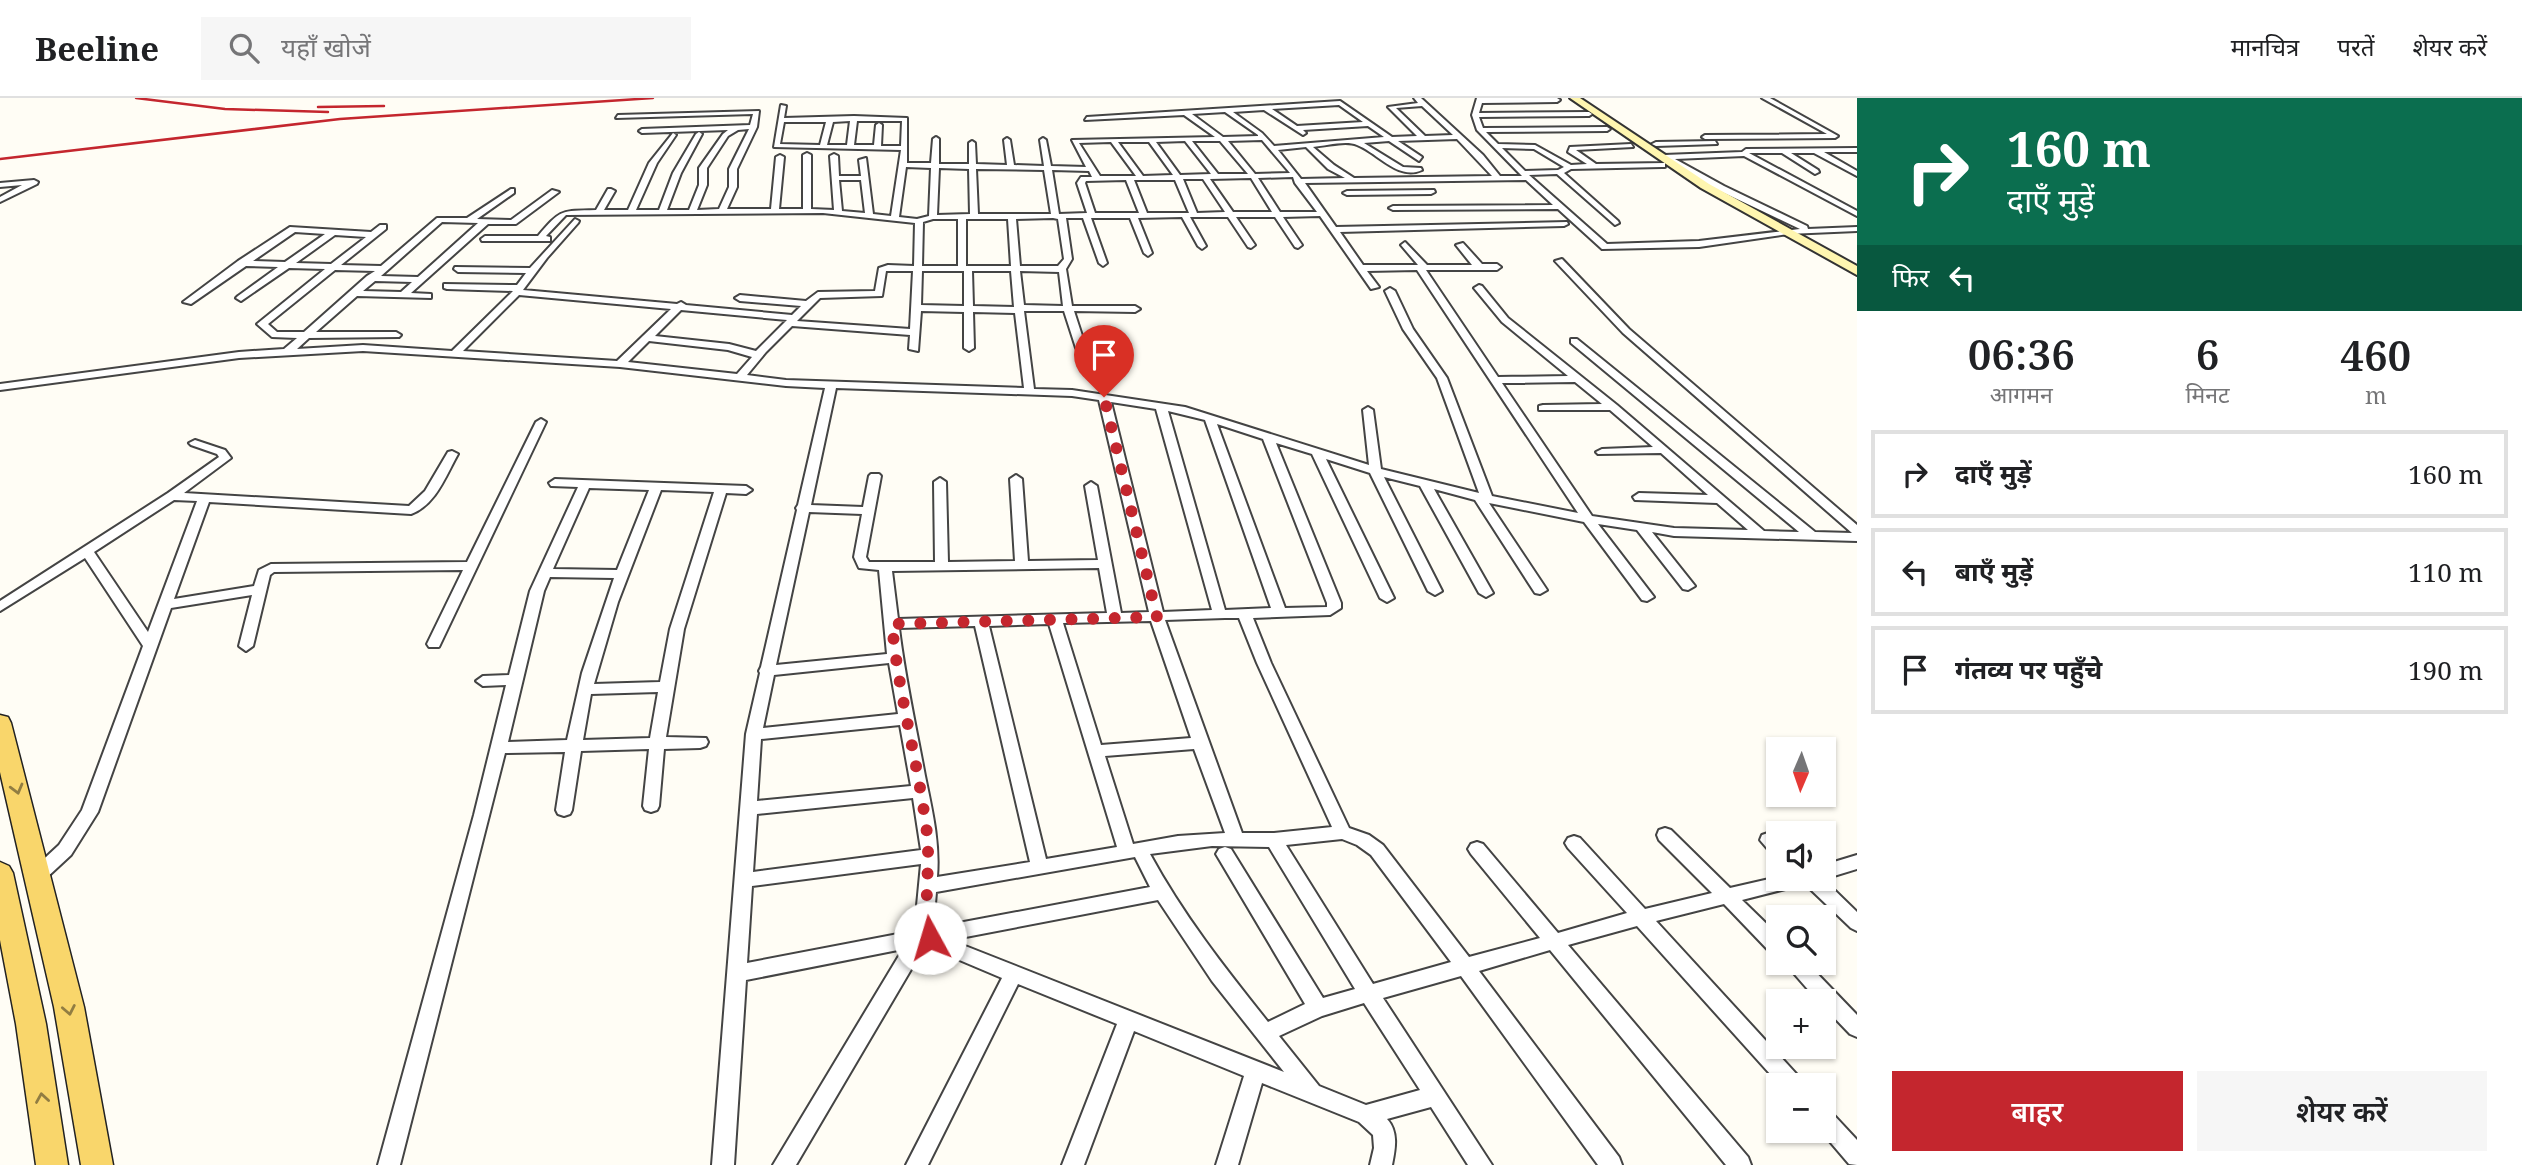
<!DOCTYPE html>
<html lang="hi">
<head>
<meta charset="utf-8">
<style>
	body { margin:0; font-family:"Noto Serif","Noto Sans Devanagari",serif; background:#f6f6f6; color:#202124; height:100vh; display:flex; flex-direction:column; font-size:26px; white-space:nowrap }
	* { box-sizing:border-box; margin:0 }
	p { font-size:23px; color:#757577 }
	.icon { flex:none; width:38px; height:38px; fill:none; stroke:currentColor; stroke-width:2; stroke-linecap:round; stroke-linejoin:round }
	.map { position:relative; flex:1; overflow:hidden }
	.panel { display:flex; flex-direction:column; background:#fff; width:665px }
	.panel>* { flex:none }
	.hud { background:#0b6e4f; color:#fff; overflow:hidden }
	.needle { width:46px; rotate:182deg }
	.tools { position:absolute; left:1766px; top:639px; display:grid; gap:14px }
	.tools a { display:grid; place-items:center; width:70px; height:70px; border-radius:0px; background:#fff; box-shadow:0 2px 5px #0004; font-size:35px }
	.pin { position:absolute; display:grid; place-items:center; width:60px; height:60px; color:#fff; margin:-72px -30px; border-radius:50% 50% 50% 0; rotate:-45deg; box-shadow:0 0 7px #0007 }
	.pin .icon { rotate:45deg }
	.me { position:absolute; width:77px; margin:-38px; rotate:354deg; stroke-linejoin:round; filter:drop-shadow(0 0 5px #0008) }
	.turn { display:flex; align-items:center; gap:24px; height:147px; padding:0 35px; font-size:32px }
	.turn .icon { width:91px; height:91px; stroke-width:2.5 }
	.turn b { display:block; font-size:49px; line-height:60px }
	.then { display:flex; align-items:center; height:66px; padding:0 35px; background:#0003; gap:14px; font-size:26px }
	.eta { display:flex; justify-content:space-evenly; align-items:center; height:119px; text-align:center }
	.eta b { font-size:42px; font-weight:600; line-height:49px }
	.primary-button { display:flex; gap:14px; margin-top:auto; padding:14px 35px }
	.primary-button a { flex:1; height:80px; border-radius:0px; background:#c4262e; color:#fff; font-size:28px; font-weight:600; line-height:80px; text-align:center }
	.primary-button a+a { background:#f6f6f6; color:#202124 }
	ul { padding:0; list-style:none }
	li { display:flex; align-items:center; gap:21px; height:88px; margin:0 14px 10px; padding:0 21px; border:4px solid #e0e0e0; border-radius:0px }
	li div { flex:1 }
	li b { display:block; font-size:26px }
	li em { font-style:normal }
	header { display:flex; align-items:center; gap:42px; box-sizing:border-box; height:98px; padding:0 35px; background:#fff; border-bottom:2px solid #e0e0e0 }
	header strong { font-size:33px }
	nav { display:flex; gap:38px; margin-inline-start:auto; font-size:24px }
	.search { width:490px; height:63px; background:#f6f6f6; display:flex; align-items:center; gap:18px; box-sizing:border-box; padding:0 24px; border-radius:0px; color:#757577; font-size:26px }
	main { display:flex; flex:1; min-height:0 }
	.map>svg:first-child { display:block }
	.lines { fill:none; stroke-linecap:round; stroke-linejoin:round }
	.street-casing { stroke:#444; stroke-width:4 }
	.secondary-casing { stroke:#333; stroke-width:4 }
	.primary-casing { stroke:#222; stroke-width:3 }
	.street { fill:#fff; fill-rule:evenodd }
	.secondary { fill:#fff6b0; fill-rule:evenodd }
	.primary { fill:#f9d66b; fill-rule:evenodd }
	.rail { stroke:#c4262e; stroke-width:2.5 }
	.oneway { stroke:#917d42 }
	.route { stroke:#c4262e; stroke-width:12; stroke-dasharray:0 21.6 }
</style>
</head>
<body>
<header>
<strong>Beeline</strong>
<div class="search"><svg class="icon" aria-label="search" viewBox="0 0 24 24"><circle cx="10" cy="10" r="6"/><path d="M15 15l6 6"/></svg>यहाँ खोजें</div>
<nav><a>मानचित्र</a><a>परतें</a><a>शेयर करें</a></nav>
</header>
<main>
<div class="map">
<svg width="1857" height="1067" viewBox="0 0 1857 1067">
	<rect width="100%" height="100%" fill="#fffdf5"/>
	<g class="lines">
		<defs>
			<g id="street">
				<path d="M1414,0H1421L1483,57L1500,78H1522L1477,32L1472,17L1477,0H1557L1560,2L1557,4L1482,5L1479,15L1589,14L1592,16L1589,18L1479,19L1483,30L1607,29L1610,31L1607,33L1486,34L1498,46L1535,47L1571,67L1587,66L1568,54L1570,49L1631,46L1633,49L1576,52L1596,66L1665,65V69H1662L1571,71L1564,75L1618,123L1619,125L1615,127L1557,76L1529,77L1607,146L1699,143L1800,131L1718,92L1664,61V57L1742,54L1746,51L1857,50V54H1824L1857,73V78L1814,55H1791L1818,72L1819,74L1815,76L1782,55H1749L1857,113V118L1744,58L1675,61L1724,88L1807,128L1808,131L1857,129V133L1788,136L1699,149L1602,151L1558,111L1393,112L1389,110L1393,108L1553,107L1526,82L1305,85L1336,129L1567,124L1568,126L1564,128L1340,134L1363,167H1418L1401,147L1405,144L1427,167H1472L1456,147L1463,145L1482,166H1497L1501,169L1497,172H1426L1498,279L1568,278L1502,224L1474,190L1479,187L1482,188L1508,220L1617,307L1764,433L1799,434L1571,245V241H1577L1815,434L1852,435L1623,235L1555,163L1562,161L1629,231L1857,427V443L1674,438L1652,434L1695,488L1688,492L1683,491L1637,432L1598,426L1654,499L1647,503L1642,502L1584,424L1489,405L1547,492L1540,496L1535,495L1475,402L1434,391L1493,495L1486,499L1479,495L1420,388L1384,379L1442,493L1435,497L1428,493L1370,375L1326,361L1394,500L1387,504L1380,500L1312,356L1276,345L1341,505V510L1330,517L1253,520L1271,565L1349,730L1369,737L1383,747L1469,859L1540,840L1471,756L1468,751L1471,746L1477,744L1483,746L1558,835L1627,815L1568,750L1565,745L1568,740L1574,738L1580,740L1645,811L1712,795L1659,742L1657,737L1659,732L1665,730L1671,732L1730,790L1778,779L1822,780L1857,814V833L1851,830L1805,786L1742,802L1778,837V857L1771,855L1724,806L1656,823L1800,980L1803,987H1780L1637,828L1568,847L1748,1059L1751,1067H1726L1550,852L1479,873L1619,1059L1622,1067H1598L1461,878L1383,900L1492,1067H1468L1431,1009L1387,1021C1399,1034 1395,1052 1392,1067H1370L1374,1050L1373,1037L1359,1024L1262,985L1238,1067H1216L1244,978L1134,933L1084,1067H1062L1117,926L1018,886L928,1067H906L1002,880L931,850L916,863L796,1067H773L903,851L746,882L734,1067H712L746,636L760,575L759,573L761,569L797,412L796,410L798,407L825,290L786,288L620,269L363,253L239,260L0,292V286L239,254L284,251L297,240L272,239L257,226L325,171L289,170L241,203L236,200L238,198L278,169L246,168L191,206L183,204L238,163L290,129L371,134L380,127H386V131L341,167L381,168L437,120H467L511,91H514V95L477,121L511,122L552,92L559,94L516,126H488L411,195L431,196V200L357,198L316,234H396L401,237L399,239L309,240L297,251L363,247L452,253L513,193L447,191L444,190V186L517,187L526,175L458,174L454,171L455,169L530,170L575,121L579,123L578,125L547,160L523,192L677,206L681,204L686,207L792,217L801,208L740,203L735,200L740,197L806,203L818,194L875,193L879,170L888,167L914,168L915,125L823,115L566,117L546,138L550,139V143H482L481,141L485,138H538C561,111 560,113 596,112L608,91H611L615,93L604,112H628L649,65L673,35L676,37L657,65L636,112H659L673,75L696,36L699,34L702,36L681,75L667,112H689L699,87V70L723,36L728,32L642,35L639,33L642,31L750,27L753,16L616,20L618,17L759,13L757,29L737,71V89L727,111H771L776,59L780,57L784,59L779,111H803V57L807,55L811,57V111L834,112L830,58L834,56L838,58L839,78H861L859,62L866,60L873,116L891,118L901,52L774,49L781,7L786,8L784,20L854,18L907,20V65H931L933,41L936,39L939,41V66H969V45L972,43L975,45L976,66L1007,67L1004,42L1007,40L1010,42L1014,67L1044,68L1040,42L1043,40L1046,42L1051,68L1086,69L1072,42L1215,39L1184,17L1085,22L1087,19L1340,3L1392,39L1417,38L1388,9L1418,5ZM1339,7L1363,24L1297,28L1272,11ZM1422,8L1453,37L1425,38L1396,10ZM1264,12L1303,37L1306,35L1303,32L1368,28L1384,39L1274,48L1262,35L1233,14ZM1225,14L1258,37V38L1223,39L1192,16ZM850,23L847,47H827L833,24ZM857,23H902L901,48H881L882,27L879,25L876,27L874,47H854ZM784,24H826L820,47L780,46ZM749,31L729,71V89L719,111L697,112L707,87V70L728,38L738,32ZM1457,41L1492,78L1354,80L1334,67L1313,49C1325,48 1346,42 1357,47C1378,55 1398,83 1422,72L1421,70L1403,69L1364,45L1389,43L1419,63L1422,59L1398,43ZM1262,42L1290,75L1255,76L1228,43ZM1185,43L1211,76L1180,77L1156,44ZM1192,43H1220L1248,76H1218ZM1111,44L1136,78H1100L1079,45ZM1118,44H1149L1173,77L1143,78ZM1306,49L1328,71L1345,80L1301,81L1278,52ZM1502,50L1534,51L1564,69L1558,72L1525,73ZM906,69L931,70L929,118L917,121L899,119ZM939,70L969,71L970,116L937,117ZM976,71L1044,72L1051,116H978ZM1052,72L1089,73L1092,79H1081L1077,85L1087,115L1059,116ZM1293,79L1295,85L1317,114H1280L1258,80ZM1251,80L1272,114H1233L1210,81ZM1183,81H1203L1225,114L1197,115ZM839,82H861L865,115L842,113ZM1126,82L1139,115H1095L1085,85L1086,83ZM1134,82H1175L1189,115H1147ZM1320,118L1371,191L1379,189L1367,173L1417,172L1578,415L1492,398L1447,280L1413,231L1395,193L1390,190L1385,193L1403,231L1437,280L1479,395L1381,371L1373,312L1368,309L1363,312L1369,367L1185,309L1072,292L1034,291L1024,213H1064L1076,250L1081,253L1086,250L1074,213L1135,214L1140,211L1135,208H1072L1066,171L1072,161L1066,120H1083L1099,165L1103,168L1107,165L1091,120H1130L1144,155L1148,158L1152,155L1138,120L1182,119L1198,148L1202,151L1206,148L1190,119H1228L1248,149L1251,150L1255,147L1236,119H1275L1295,149L1298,150L1302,147L1283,119ZM1053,120L1058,121L1064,161L1058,168H1020L1016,121ZM933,121H958V168H922L923,124ZM966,121H1008L1011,168H966ZM442,124L478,125L418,179L381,178ZM295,134L325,136L285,164L253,163ZM335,137L366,139L331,166L296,165ZM335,172L375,173L367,178L304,234H277L268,226ZM886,173H913L910,231L797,223L820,200L882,198ZM922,173H964V208L921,207ZM972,173H1011L1014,209L973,208ZM1020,173L1059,174L1063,208L1024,207ZM375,183L412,184L401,194L363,193ZM519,197L671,211L617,263L463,253ZM681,212L787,222L756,253L729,246L655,238ZM921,213L964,214V250L969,253L974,250L973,214L1015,215L1024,290L786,282L747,277L766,254L792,228L910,237L909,251L918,253ZM649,243L728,252L752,259L737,276L628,264ZM1575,284L1602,306L1543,307L1539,308V312H1610L1653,349L1602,351L1596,354L1598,356L1661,355L1708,397L1639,395L1633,399L1635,402L1717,405L1748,432L1674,430L1592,418L1502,285ZM836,290L1072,298L1099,302L1149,514L1121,515L1097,388L1091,384L1085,388L1098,462L1028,463L1022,381L1016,377L1010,381L1015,463L948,464L946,384L940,380L934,384L935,464H869L866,459L881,378L879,376H871L869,378L863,409L811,407ZM1111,304L1156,311L1212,512L1163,514ZM1168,313L1205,322L1271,510L1225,512ZM1217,326L1263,341L1327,505V509L1285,510ZM809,414L862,416L854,459L859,470L879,472L887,556L776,567ZM1099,470L1107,515L898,521L892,473ZM1225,520H1239L1257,565L1332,729L1274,735H1242L1165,522ZM1151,523L1191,640L1101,647L1063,525ZM1049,526L1117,749L1046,761L989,528ZM975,528L1030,764L937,779C940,745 932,712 925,678C916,629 905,580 899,530ZM889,565L898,616L763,630L774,577ZM900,627L911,688L757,703L761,641ZM1194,651L1225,735L1178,738L1133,746L1105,658ZM913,700L921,752L753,774L757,716ZM1342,741L1357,747L1371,757L1451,864L1373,886L1286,747ZM1212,748L1269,749L1355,891L1323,900L1231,751L1225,749L1219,751L1216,756L1219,761L1305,906L1268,924C1225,870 1183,817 1150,756ZM1135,759L1150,789L937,829L934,818L936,794ZM921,766L916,818L919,832L747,865L752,788ZM1158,802L1212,883L1284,974L950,842ZM1364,905L1420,992L1366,1007L1319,988L1279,938L1322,918Z"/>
				<path d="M1762,0H1770L1838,38L1835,40L1705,41L1702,39L1705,37L1827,36Z"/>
				<path d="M1715,43L1717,46L1656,48L1652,46L1656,44Z"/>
				<path d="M34,82L38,84L37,86L0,104V99L22,87L0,89V85Z"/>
				<path d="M1434,92L1435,94L1431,96L1347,97L1343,95L1347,93Z"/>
				<path d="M541,321L546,324L439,549H429L427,546L463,472L274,474L270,477L253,548L246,553L239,548L252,497L171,510L98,714L71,757L44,782L38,784L32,782L29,777L32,772L59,747L82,712L143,548L85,460L0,513V503L168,395L219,359L217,356L191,347L189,345L195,342L225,352L231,360L184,395L409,408L425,393L448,354L452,353L458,356C446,377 436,407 411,416L209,404L174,501L254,488L259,472L271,466L467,464L536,324ZM174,402L197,403L148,534L94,454Z"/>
				<path d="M555,381L746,388L752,392L746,396L726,395L684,531L666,639L706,640L708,644L706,648L700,650L664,651L659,708L657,712L651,714L645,712L643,708L649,651L581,653L572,712L570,716L564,718L558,716L556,712L565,654L505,655L400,1067H378L474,717L506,587L483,588L476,583L483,578L509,577L530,493L578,389L551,388L549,385ZM589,390L649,392L617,472L553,471ZM661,392L714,394L670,531L660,584L594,586L618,504ZM550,479L614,480L582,575L567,642L508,644L544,493ZM658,594L650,640L583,642L591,596Z"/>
				<path d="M1768,735L1778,741V758L1772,756L1760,742L1762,737Z"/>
				<path d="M1857,757V771L1824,781L1823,780L1824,767Z"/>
				<path d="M1784,864H1806L1857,917V939L1850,936L1824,909V903H1818Z"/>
				<path d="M1824,1011L1831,1014L1857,1042V1067L1849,1066L1820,1032H1824Z"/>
			</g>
			<path id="secondary" d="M1570,0H1580L1709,86L1857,168V177L1701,90Z"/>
			<g id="primary">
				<path d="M0,617L8,619L11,625L84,909L113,1067H81L54,909L0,674Z"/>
				<path d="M0,764L9,768L13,775L46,926L68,1067H36L16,926L0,842Z"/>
			</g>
		</defs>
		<use href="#street" class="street-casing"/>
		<use href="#secondary" class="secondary-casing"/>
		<use href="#primary" class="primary-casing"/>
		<use href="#street" class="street"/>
		<use href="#secondary" class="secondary"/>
		<use href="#primary" class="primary"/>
		<g class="rail">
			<path d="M136,0L225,11L328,14"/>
			<path d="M318,9L384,8"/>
			<path d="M0,61L340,21L653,0"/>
		</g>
	</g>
	<defs><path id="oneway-chevron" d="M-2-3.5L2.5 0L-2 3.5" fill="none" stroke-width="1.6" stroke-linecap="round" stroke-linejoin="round" transform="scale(1.75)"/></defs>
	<g class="oneway">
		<use href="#oneway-chevron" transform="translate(17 691) rotate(75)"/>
		<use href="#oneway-chevron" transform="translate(69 912) rotate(79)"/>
		<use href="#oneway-chevron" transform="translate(42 1000) rotate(-99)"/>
	</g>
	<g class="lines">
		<path class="route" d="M930,840C922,803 932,765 926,728C917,660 898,594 892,526L1157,519L1104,299"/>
	</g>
</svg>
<div class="tools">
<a><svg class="needle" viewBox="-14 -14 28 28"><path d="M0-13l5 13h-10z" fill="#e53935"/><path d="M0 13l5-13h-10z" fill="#757577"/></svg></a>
<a><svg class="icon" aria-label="sound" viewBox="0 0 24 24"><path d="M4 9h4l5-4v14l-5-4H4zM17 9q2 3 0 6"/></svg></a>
<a><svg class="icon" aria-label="search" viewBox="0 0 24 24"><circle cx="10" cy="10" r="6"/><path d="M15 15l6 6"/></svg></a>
<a>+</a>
<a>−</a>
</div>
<div class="pin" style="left:1104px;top:299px;background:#d93025"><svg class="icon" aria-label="arrive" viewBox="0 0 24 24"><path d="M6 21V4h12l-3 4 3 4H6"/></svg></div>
<svg class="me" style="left:930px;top:840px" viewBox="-20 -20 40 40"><circle r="19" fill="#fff"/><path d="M0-13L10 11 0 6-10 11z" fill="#c4262e"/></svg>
</div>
<section class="panel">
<div class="hud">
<div class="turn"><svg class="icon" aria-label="right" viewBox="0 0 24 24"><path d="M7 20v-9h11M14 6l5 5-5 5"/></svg><div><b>160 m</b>दाएँ मुड़ें</div></div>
<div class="then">फिर<svg class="icon" aria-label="left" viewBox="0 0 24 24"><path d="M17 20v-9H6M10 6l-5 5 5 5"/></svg></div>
</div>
<div class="eta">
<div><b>06:36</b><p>आगमन</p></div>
<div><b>6</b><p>मिनट</p></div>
<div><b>460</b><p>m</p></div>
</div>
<ul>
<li><svg class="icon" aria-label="right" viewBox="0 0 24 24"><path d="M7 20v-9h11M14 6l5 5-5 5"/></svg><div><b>दाएँ मुड़ें</b></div><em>160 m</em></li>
<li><svg class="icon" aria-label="left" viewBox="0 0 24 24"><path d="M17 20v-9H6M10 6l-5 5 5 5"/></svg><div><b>बाएँ मुड़ें</b></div><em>110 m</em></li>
<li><svg class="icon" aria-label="arrive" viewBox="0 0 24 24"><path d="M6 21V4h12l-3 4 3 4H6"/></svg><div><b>गंतव्य पर पहुँचे</b></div><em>190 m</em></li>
</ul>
<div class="primary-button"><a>बाहर</a><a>शेयर करें</a></div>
</section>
</main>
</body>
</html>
